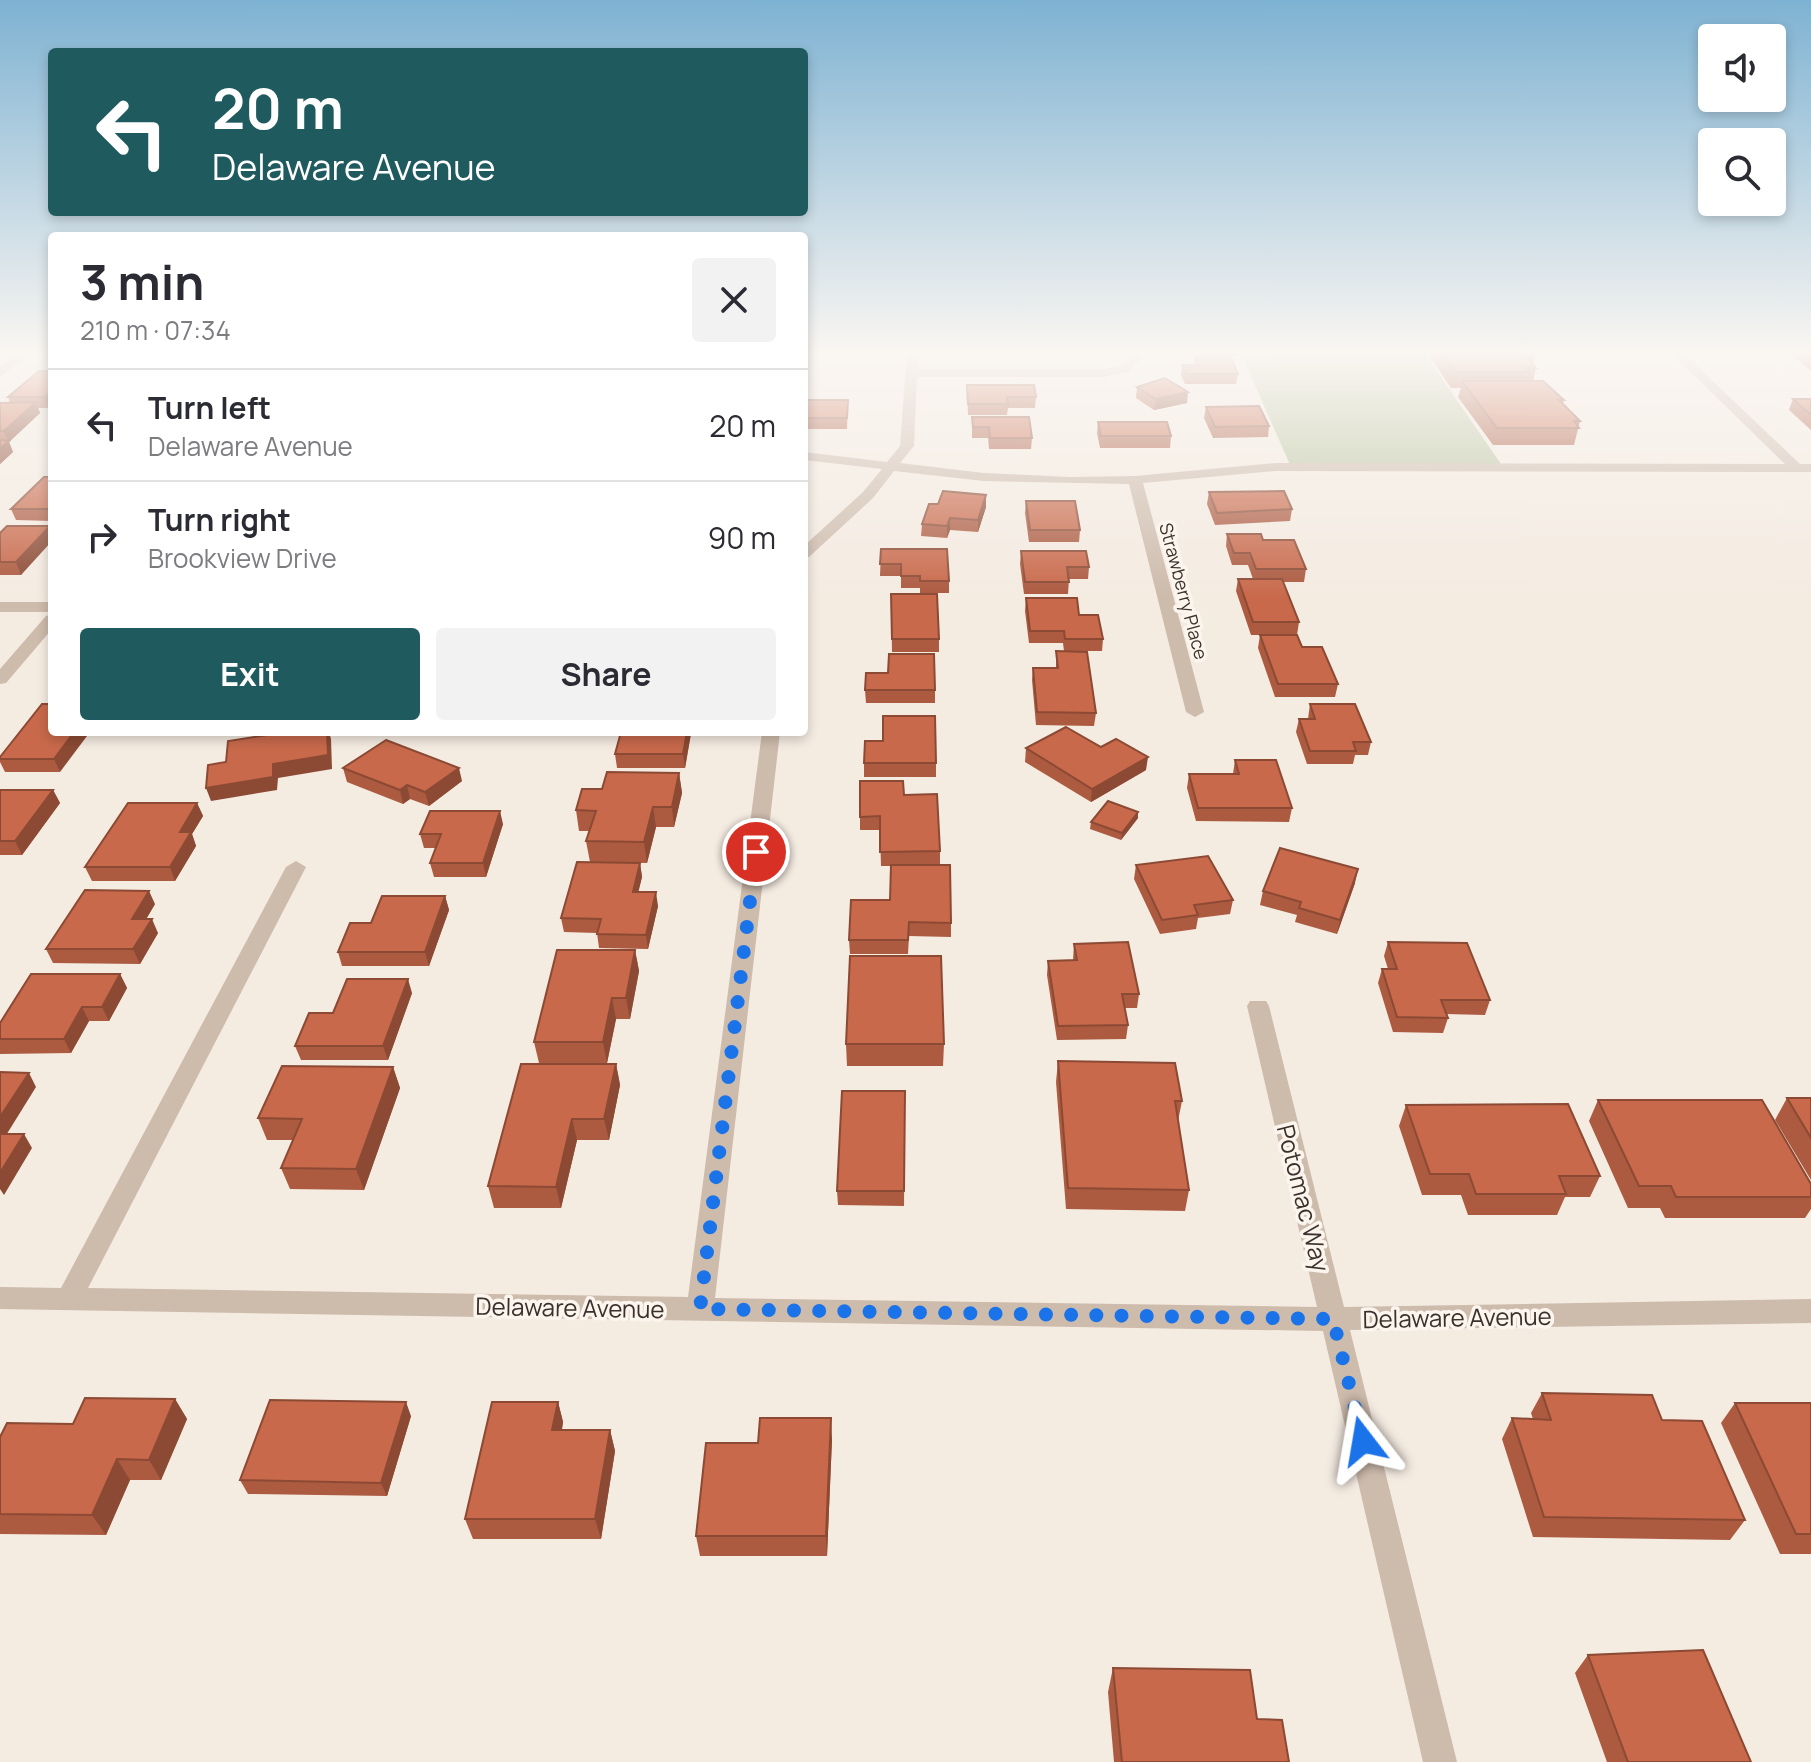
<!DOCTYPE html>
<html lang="en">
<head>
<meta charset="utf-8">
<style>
	body { margin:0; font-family:Manrope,sans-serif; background:#f2f2f3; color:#2b2b33; height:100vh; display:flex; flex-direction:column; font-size:30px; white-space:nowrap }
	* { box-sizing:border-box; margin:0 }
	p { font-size:26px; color:#7c7c81 }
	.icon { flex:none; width:44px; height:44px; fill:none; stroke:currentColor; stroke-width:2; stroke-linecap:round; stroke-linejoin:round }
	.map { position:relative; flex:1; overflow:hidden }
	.details { position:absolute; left:48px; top:232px; width:760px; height:504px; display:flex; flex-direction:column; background:#fff; border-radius:8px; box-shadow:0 4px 12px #0003 }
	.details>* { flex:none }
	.guide { position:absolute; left:48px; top:48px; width:760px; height:168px; border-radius:8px; box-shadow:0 4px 12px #0003; background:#1f5a5e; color:#fff; overflow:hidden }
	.fabs { position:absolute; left:1698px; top:24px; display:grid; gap:16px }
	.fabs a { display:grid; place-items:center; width:88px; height:88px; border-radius:8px; background:#fff; box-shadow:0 4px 12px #0003; font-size:40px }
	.pin { position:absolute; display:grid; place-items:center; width:68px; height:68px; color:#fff; margin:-34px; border:4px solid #fff; border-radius:50%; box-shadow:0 2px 8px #0007 }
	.me { position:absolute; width:88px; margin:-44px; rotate:346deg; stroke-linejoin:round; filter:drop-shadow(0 0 6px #0008) }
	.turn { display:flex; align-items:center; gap:28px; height:168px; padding:0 32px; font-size:36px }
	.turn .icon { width:104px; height:104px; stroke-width:2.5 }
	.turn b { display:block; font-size:56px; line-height:68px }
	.round { display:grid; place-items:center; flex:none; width:84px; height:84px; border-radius:8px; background:#f2f2f3 }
	.head { display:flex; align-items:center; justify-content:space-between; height:136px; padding:0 32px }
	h1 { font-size:48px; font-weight:700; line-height:60px }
	.action { display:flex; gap:16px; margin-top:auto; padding:16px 32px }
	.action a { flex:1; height:92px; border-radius:8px; background:#1f5a5e; color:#fff; font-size:32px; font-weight:700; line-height:92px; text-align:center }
	.action a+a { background:#f2f2f3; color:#2b2b33 }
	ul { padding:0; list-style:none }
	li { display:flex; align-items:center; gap:24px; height:112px; padding:0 32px; border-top:2px solid #e1e1e2 }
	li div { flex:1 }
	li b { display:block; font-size:30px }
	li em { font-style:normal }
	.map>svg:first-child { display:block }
	.green { fill:#b8c4a0 }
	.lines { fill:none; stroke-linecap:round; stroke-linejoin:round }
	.street { fill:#cdbbac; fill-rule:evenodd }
	.wall { fill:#ac5a40 }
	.shaded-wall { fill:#8c4a34 }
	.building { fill:#c8694b; stroke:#8c4a34; stroke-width:2 }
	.route { stroke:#1a73e8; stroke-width:14; stroke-dasharray:0 25.2 }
	.labels { text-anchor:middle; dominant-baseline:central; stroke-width:7; stroke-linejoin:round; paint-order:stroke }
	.far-street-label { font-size:18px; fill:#3b302b; stroke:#fbf5ee }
	.near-street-label { font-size:24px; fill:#3b302b; stroke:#fbf5ee }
</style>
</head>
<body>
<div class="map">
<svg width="1811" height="1762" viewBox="0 0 1811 1762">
	<rect width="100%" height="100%" fill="#f4ebe1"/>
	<path class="green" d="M1240,351H1423L1503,467H1291Z"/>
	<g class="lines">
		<g class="street">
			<path d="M22,351H35L0,377V367Z"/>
			<path d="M907,351H919L918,369H1103L1120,366L1130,356L1128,351H1140L1142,357L1128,372L1103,377H917L914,446L900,463L984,473L1070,477L1135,476L1276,463L1785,464L1669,351H1681L1800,464H1811V472L1276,471L1143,483L1204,712L1195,717L1186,712L1129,484L984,481L894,471L873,498L809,557L804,558V546L863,492L882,469L804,460V452L887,462L900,446Z"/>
			<rect x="0" y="602" width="52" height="10"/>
			<path d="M52,614V629L6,683L0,684V669L46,616Z"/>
			<path d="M762,732H780L715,1298L1317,1307L1247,1006L1250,1001H1266L1269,1006L1344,1307L1811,1299V1323L1350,1330L1457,1762H1423L1323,1331L0,1309V1287L61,1288L286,867L296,861L306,867L88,1288L688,1297Z"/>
		</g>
	</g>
	<g class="wall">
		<path d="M1206,351H1238L1237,356H1230L1238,374L1236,384H1185L1181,375L1182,365H1194L1195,355H1208Z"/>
		<path d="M1426,351H1528L1534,358L1533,364L1536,368L1533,381L1564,400L1563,404L1580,421L1574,445H1493L1458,397L1461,388H1451Z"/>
		<path d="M1792,351H1811V371L1791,354Z"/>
		<path d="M52,371V405L48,408H38L40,413L9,442L13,452L0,464V403H10L8,397Z"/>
		<path d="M967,385L1036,397L1035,408H1008L1007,415H968Z"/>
		<path d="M1137,387L1187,403L1154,410L1136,398Z"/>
		<path d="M1793,399H1811V430L1789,410Z"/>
		<path d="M848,400L847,429H804V412Z"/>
		<path d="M1206,407L1269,426L1268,437L1213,438L1204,418Z"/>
		<path d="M972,417L1032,438L1031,449H989L988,438H972Z"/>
		<path d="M1098,422L1171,436L1170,448H1100L1097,433Z"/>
		<path d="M52,477V521L16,520L11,509Z"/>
		<path d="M1209,492L1292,509L1290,521L1215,525L1207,504Z"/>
		<path d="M986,495V507L978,532L950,530L947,538L921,536L922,524L938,504Z"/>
		<path d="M1026,501L1080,530L1079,542H1029L1025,513Z"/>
		<path d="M52,531L21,575H0V533Z"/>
		<path d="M1227,534L1263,540L1306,569L1304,582H1283L1299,622L1297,635H1251L1236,591L1238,579H1253L1248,565H1232L1226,546Z"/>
		<path d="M881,549L949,581V593H920V588H901V576H880Z"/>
		<path d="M1021,551L1089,567L1088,579H1069L1068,594H1024L1020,564Z"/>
		<path d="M891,594L939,639V652H892Z"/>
		<path d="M1026,598L1079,615L1103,639L1102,651H1064L1063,643H1029L1025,611Z"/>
		<path d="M1260,635L1302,647L1338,684L1335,697H1275L1258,648Z"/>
		<path d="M1056,651L1096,713L1094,726L1036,725L1032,680L1033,668H1056Z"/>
		<path d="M865,690H935V703H866Z"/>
		<path d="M42,704L60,772H5L0,762V757Z"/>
		<path d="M1310,704L1371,742L1368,755H1355L1353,764H1307L1296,732L1299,719H1308Z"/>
		<path d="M621,732H691L685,768H617L615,754Z"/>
		<path d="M1101,747L1146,770L1091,802L1025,762L1026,748Z"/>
		<path d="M1235,760L1292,808L1289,822L1196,821L1187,788L1189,774H1233Z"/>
		<rect x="864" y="763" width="72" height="14"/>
		<path d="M343,768L462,781L429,806L410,799L403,804L347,782Z"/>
		<path d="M679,773L682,793L674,827H656L647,863L590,862L586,841L590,831H579L576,810L602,789Z"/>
		<path d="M860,781L904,795L940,851V865L951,923V937L909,936L908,954H850L849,940L890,900L891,866H881L880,830H860Z"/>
		<path d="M0,790H53L60,803L22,855H0Z"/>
		<path d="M197,803L203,816L192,834L196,846L175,881H92L85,867Z"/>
		<path d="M1138,818L1121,840L1090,829L1091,822Z"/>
		<path d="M503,824L486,877H434L430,863L436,848H424L420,834Z"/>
		<path d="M640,863L642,877L638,892L658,906L648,949L599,948L597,933L564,932L561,918Z"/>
		<path d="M1136,865L1233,900L1230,914L1198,918L1196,929L1160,934L1134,879Z"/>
		<path d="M1355,883L1337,934L1295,922L1297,915L1260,905L1263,891Z"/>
		<path d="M445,896L449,910L429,966H342L338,952Z"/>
		<path d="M155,904L146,919L158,933L140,964L53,963L46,949Z"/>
		<path d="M1388,942L1490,1000L1485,1015L1446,1014L1448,1018L1443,1033L1393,1032L1378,983L1382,969H1388L1384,956Z"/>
		<path d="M1074,944L1139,994L1137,1008H1124L1128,1025L1126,1039L1057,1040L1047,975L1048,961L1073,960Z"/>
		<path d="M635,950L639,971L630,1019H616L607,1063H539L534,1042Z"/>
		<path d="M120,974L127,988L109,1021H89L71,1053L0,1054V1023Z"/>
		<path d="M412,993L388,1060H301L295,1046L333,1013Z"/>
		<path d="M846,1044H944L943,1066H847Z"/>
		<path d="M1058,1061L1182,1101L1178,1121L1189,1190L1185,1211L1066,1209L1056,1082Z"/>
		<path d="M616,1064L620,1085L609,1140H577L561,1208H494L488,1186Z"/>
		<path d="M393,1067L400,1088L364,1190L290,1189L281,1168L293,1140H267L258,1118Z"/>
		<path d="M905,1091L904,1206L838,1205L837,1191Z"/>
		<path d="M1787,1098H1811V1180L1775,1120Z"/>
		<path d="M1598,1100L1811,1184V1209L1805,1218H1665L1660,1208H1628L1589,1121Z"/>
		<path d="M1406,1105L1600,1176L1590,1197H1565L1557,1215H1468L1461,1195H1422L1399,1126Z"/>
		<path d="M1542,1393L1662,1420L1745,1520L1730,1540L1533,1537L1502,1439L1512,1418L1533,1419L1531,1413Z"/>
		<path d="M175,1399L187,1419L161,1480H130L106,1535L0,1534V1437L73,1424Z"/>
		<path d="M558,1402L563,1422L562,1430H610L615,1451L601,1539H473L465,1519Z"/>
		<path d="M1735,1403H1811V1554H1780L1721,1423Z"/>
		<path d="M411,1416L387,1496L248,1494L240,1480Z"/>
		<path d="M832,1439L827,1556H700L696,1536Z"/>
		<path d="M1588,1655L1751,1762H1607L1575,1673Z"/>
		<path d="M1113,1668L1257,1719L1289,1762H1114L1108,1692Z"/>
	</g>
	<g class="shaded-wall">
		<path d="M52,390V405L48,408L44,397Z"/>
		<path d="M1188,392L1187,403L1154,410L1156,399Z"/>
		<path d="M36,402L40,413L9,442L13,452L0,464V448L8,441L4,431Z"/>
		<path d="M986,495V507L978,532V520Z"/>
		<path d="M950,518V530L947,538V526Z"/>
		<path d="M50,526L52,531V541L21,575L16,562Z"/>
		<path d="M74,732H90L60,772L54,759Z"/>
		<path d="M327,732H329L331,739L332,769L278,778L277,790L211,801L206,788L273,764Z"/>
		<path d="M687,732H691V734L685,768L683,754Z"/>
		<path d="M1148,757L1146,770L1091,802L1092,789Z"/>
		<path d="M459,768L462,781L429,806L425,792Z"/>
		<path d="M679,773L682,793L674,827L672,807Z"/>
		<path d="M407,785L410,799L403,804L400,790Z"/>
		<path d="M53,790L60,803L22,855L15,841Z"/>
		<path d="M197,803L203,816L192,834L196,846L175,881L170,867L180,832Z"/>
		<path d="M653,807L656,827L647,863L644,842Z"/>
		<path d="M500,811L503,824L486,877L483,863Z"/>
		<path d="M1138,812V818L1121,840L1122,833Z"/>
		<path d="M640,863L642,877L635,906L633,892Z"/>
		<path d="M1358,869L1355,883L1337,934L1340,920Z"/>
		<path d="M149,891L155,904L138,933L132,919Z"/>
		<path d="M656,892L658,906L648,949L646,935Z"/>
		<path d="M445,896L449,910L429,966L425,952Z"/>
		<path d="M152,919L158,933L140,964L133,949Z"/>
		<path d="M635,950L639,971L630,1019L626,998Z"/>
		<path d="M120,974L127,988L109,1021L102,1007Z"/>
		<path d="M408,979L412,993L388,1060L383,1046Z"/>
		<path d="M612,998L616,1019L607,1063L603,1042Z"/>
		<path d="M82,1007L89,1021L71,1053L64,1039Z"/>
		<path d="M616,1064L620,1085L609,1140L604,1119Z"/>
		<path d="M393,1067L400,1088L364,1190L356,1169Z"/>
		<path d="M29,1073L36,1087L0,1145V1117Z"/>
		<path d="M572,1119L577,1140L561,1208L556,1187Z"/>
		<path d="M24,1134L32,1148L4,1195L0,1189V1173Z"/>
		<path d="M175,1399L187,1419L161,1480L149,1460Z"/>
		<path d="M406,1402L411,1416L387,1496L381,1483Z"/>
		<path d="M558,1402L563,1422L558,1451L552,1430Z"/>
		<path d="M831,1418L832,1439L827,1556L826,1536Z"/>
		<path d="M610,1430L615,1451L601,1539L595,1519Z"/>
		<path d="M117,1459L130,1480L106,1535L92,1515Z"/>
	</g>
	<g class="building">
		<path d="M1440,351H1528L1534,358H1527L1536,368H1526L1529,372H1455Z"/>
		<path d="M1195,355H1230L1238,374H1186L1182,365H1199Z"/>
		<path d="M39,371H52V390L44,397H8Z"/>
		<path d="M1165,378L1188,392L1156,399L1137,387Z"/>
		<path d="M1462,381H1543L1564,400H1559L1580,421H1574L1579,428H1497Z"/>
		<path d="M967,385H1034L1036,397H1007L1008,404H968Z"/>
		<path d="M1793,399H1811V415Z"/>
		<path d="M806,400H848L847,418H804Z"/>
		<path d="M36,402L4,431H0V403Z"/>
		<path d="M1259,406L1269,426L1215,427L1206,407Z"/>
		<path d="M972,417H1029L1032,438H990L989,427H973Z"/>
		<path d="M1098,422H1167L1171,436H1101Z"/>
		<path d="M0,440L9,441L0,448Z"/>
		<path d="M44,477H52V508L51,509H11Z"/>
		<path d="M943,491L986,495L978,520L950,518L947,526L922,524L929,504H938Z"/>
		<path d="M1284,491L1292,509L1217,513L1209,492Z"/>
		<path d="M1026,501H1075L1080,530H1030Z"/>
		<path d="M7,526H50L16,562H0V533Z"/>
		<path d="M1227,534H1261L1263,540H1294L1306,569H1256L1250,553H1234Z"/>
		<path d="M881,549H947L949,581H920V576H901V564H880Z"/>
		<path d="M1021,551H1086L1089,567H1067L1069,582H1025Z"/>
		<path d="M1238,579H1282L1299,622H1253Z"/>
		<path d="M891,594H937L939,639H892Z"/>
		<path d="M1026,598H1077L1079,615H1098L1103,639H1065L1064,631H1030Z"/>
		<path d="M1260,635H1297L1302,647H1322L1338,684H1278Z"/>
		<path d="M1056,651L1087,652L1096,713L1037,712L1033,668H1058Z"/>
		<path d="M889,654H934L935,690H865L866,673H888Z"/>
		<path d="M42,704H52V732H74L54,759H0V757Z"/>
		<path d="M1310,704H1355L1371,742H1353L1356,751H1310L1299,719H1315Z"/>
		<path d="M883,716H935L936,763H864L865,741H883Z"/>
		<path d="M1066,727L1101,747L1116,739L1148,757L1092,789L1026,748Z"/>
		<path d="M287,732H327L328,755L273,764V777L206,788L208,765L226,762L228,741Z"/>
		<path d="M621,732H687L683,754H615Z"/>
		<path d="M386,740L459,768L425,792L407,785L400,790L343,768Z"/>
		<path d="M1235,760H1276L1292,808H1198L1189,774H1239Z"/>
		<path d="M607,772L679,773L672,807H653L644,842L586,841L596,811L576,810L582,789H602Z"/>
		<path d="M860,781H903L904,795L937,794L940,851L880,852V816L860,817Z"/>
		<path d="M0,790H53L15,841H0Z"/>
		<path d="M1108,801L1138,812L1122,833L1091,822Z"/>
		<path d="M128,803H197L180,832H191L170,867H85Z"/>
		<path d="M430,811H500L483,863H430L441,834H420Z"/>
		<path d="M1280,848L1358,869L1340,920L1299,908L1301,902L1263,891Z"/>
		<path d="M1208,856L1233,900L1194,905L1198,915L1162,920L1136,865Z"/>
		<path d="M577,862L640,863L633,892H656L646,935L597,934L601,919L561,918Z"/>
		<path d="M891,865H950L951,923L909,922L908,940H849L851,900H890Z"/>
		<path d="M85,890L149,891L132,919H152L133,949H46Z"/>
		<path d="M382,896H445L425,952H338L350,923H371Z"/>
		<path d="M1128,942L1139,994H1122L1128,1025L1058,1026L1048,961L1077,960L1074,944Z"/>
		<path d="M1388,942L1467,943L1490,1000H1441L1448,1018L1397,1017L1382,969H1397Z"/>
		<path d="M557,950H635L626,998H612L603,1042H534Z"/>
		<path d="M850,956H941L944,1044H846Z"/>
		<path d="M31,974H120L102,1007H82L64,1039H0V1023Z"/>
		<path d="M347,979H408L383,1046H295L309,1013H333Z"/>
		<path d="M1058,1061L1175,1063L1182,1101H1175L1189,1190L1068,1188Z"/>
		<path d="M521,1064H616L604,1119H572L556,1187L488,1186Z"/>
		<path d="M282,1066L393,1067L356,1169L281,1168L302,1119L258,1118Z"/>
		<path d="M0,1072L29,1073L0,1117Z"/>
		<path d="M842,1091H905L904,1191H837Z"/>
		<path d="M1787,1098H1811V1138Z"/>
		<path d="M1598,1100H1762L1811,1184V1197H1676L1671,1186H1639Z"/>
		<path d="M1568,1104L1600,1176H1559L1566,1194H1476L1469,1174H1430L1406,1105Z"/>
		<path d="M0,1134H24L0,1173Z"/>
		<path d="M1542,1393L1652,1395L1662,1420L1702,1421L1745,1520L1544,1517L1512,1418L1551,1420Z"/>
		<path d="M85,1398L175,1399L149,1460L117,1459L92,1515L0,1514V1437L7,1423L73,1424Z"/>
		<path d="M270,1400L406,1402L381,1483L240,1480Z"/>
		<path d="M492,1402H558L552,1430H610L595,1519H465Z"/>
		<path d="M1735,1403H1811V1534H1796Z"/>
		<path d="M760,1418H831L826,1536H696L706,1443H758Z"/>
		<path d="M1703,1650L1751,1762H1628L1588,1655Z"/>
		<path d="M1113,1668L1250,1670L1257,1719L1282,1720L1289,1762H1122Z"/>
	</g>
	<linearGradient id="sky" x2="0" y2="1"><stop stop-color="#7eb2d2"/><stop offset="0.59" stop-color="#faf6f2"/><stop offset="1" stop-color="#faf6f2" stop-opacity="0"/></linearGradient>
	<rect width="1811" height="597" fill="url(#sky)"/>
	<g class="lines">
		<path class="route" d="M756,852L700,1309L1333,1319L1363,1441"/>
	</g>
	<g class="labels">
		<g class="far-street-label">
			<text transform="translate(1184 591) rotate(75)">Strawberry Place</text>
		</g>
		<g class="near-street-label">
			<text transform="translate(1304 1198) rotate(76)">Potomac Way</text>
			<text transform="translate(570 1307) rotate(1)">Delaware Avenue</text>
			<text transform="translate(1457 1317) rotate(-1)">Delaware Avenue</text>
		</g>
	</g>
</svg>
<div class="fabs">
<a><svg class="icon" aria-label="sound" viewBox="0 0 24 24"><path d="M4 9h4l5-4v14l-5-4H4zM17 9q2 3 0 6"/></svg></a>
<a><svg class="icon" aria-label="search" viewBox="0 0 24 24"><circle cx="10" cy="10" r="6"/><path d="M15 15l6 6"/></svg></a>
</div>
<div class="pin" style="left:756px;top:852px;background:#d93025"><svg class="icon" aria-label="arrive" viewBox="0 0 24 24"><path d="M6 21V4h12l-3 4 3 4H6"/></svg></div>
<svg class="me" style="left:1363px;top:1441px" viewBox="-20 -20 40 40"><path d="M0-17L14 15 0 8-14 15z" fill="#1a73e8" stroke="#fff" stroke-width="4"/></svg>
<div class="guide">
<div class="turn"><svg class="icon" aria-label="left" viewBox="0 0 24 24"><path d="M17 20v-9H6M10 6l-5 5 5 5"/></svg><div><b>20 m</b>Delaware Avenue</div></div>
</div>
<section class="details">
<div class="head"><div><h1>3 min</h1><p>210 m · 07:34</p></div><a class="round"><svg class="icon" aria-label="close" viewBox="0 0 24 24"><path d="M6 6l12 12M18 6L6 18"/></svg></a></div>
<ul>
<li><svg class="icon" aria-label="left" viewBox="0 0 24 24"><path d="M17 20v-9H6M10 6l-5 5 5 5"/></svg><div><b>Turn left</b><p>Delaware Avenue</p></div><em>20 m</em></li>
<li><svg class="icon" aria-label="right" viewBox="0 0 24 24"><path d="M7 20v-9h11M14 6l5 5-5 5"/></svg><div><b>Turn right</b><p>Brookview Drive</p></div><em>90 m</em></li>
</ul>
<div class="action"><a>Exit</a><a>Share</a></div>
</section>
</div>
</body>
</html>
